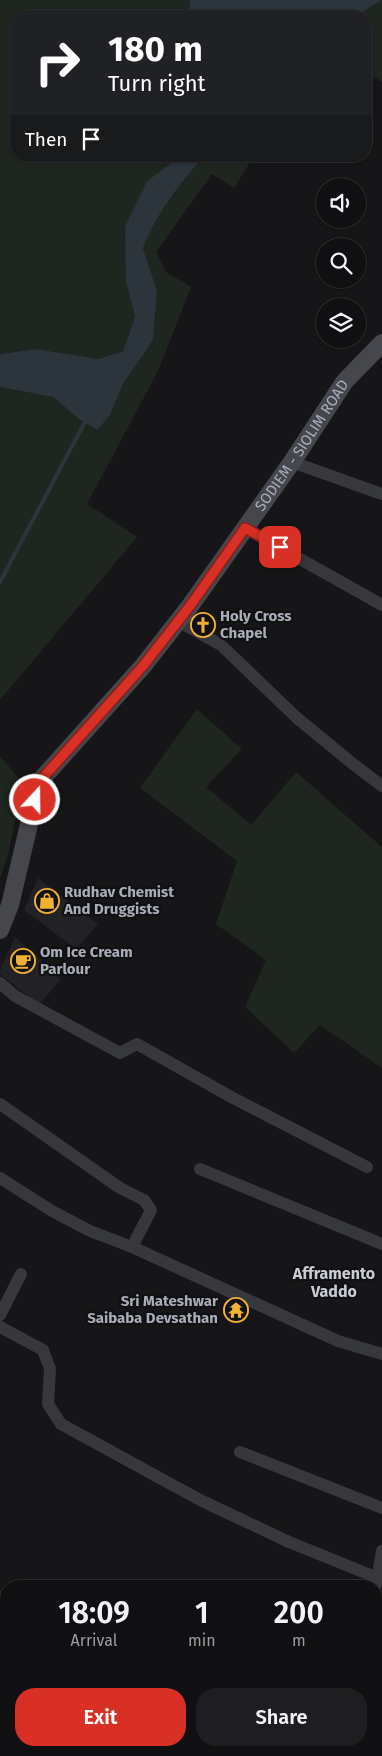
<!DOCTYPE html>
<html lang="en">
<head>
<meta charset="utf-8">
<style>
	body { margin:0; font-family:"Fira Sans",sans-serif; background:#1e1e20; color:#f1f3f6; height:100vh; display:flex; flex-direction:column; font-size:19px; white-space:nowrap }
	* { box-sizing:border-box; margin:0 }
	p { font-size:16px; color:#9c9d9f }
	.icon { flex:none; width:28px; height:28px; fill:none; stroke:currentColor; stroke-width:2; stroke-linecap:round; stroke-linejoin:round }
	.map { position:relative; flex:1; overflow:hidden }
	.details { position:absolute; left:0px; top:1580px; width:382px; height:176px; display:flex; flex-direction:column; background:#101012; border-radius:20px 20px 0 0; box-shadow:0 1px 4px #0004,0 0 0 1px #303032 }
	.details>* { flex:none }
	.top-card { position:absolute; left:10px; top:10px; width:362px; height:152px; border-radius:20px; box-shadow:0 1px 4px #0004,0 0 0 1px #303032; background:#202124; color:#fff; overflow:hidden }
	.controls { position:absolute; left:316px; top:178px; display:grid; gap:10px }
	.controls a { display:grid; place-items:center; width:50px; height:50px; border-radius:50%; background:#101012; box-shadow:0 1px 4px #0004,0 0 0 1px #303032; font-size:25px }
	.pin { position:absolute; display:grid; place-items:center; width:42px; height:42px; color:#fff; margin:-21px; border-radius:10px; box-shadow:0 2px 8px #0006 }
	.me { position:absolute; width:55px; margin:-28px; rotate:21deg; stroke-linejoin:round; filter:drop-shadow(0 0 4px #0008) }
	.turn { display:flex; align-items:center; gap:18px; height:105px; padding:0 15px; font-size:22px }
	.turn .icon { width:65px; height:65px; stroke-width:2.5 }
	.turn b { display:block; font-size:35px; line-height:42px }
	.then { display:flex; align-items:center; height:48px; padding:0 15px; background:#0003; gap:10px; font-size:19px }
	.eta { display:flex; justify-content:space-evenly; align-items:center; height:85px; text-align:center }
	.eta b { font-size:30px; font-weight:600; line-height:35px }
	.button { display:flex; gap:10px; margin-top:auto; padding:10px 15px }
	.button a { flex:1; height:58px; border-radius:20px; background:#d93025; color:#fff; font-size:20px; font-weight:600; line-height:58px; text-align:center }
	.button a+a { background:#1e1e20; color:#f1f3f6 }
	.map>svg:first-child { display:block }
	.built { fill:#222225 }
	.green { fill:#1e261f }
	.water { fill:#2c353c }
	.lines { fill:none; stroke-linecap:round; stroke-linejoin:round }
	.stream { stroke:#2c353c; stroke-width:4 }
	.street { stroke:#37383d; stroke-width:12 }
	.secondary { stroke:#45474d; stroke-width:18 }
	.route-casing { stroke:#8d1f18; stroke-width:12 }
	.route { stroke:#d93025; stroke-width:9 }
	.labels { text-anchor:middle; dominant-baseline:central; stroke-width:4.5; stroke-linejoin:round; paint-order:stroke }
	.street-label { font-size:15px; fill:#a8adb8; stroke:#111113 }
	.poi-label { font-size:15px; font-weight:bold; fill:#a8adb8; stroke:#111113; text-anchor:start }
	.neighbourhood-label { font-size:16px; font-weight:bold; fill:#c9ccd4; stroke:#111113 }
</style>
</head>
<body>
<div class="map">
<svg width="382" height="1756" viewBox="0 0 382 1756">
	<rect width="100%" height="100%" fill="#161618"/>
	<g class="built">
		<path d="M38,878L98,924L76,949L24,910Z"/>
		<path d="M15,937L61,979L39,1005L0,974V970Z"/>
	</g>
	<g class="green">
		<path d="M0,0H190L188,16H16V156H179L126,282L135,317L123,351L99,359L36,349L0,354Z"/>
		<path d="M382,0V82L366,72V16H355Z"/>
		<path d="M204,156H254L234,188L212,174L156,252L166,272L191,287L158,371L87,504L137,537L0,700V387L53,397L79,419L96,430L110,415L123,384L153,339L157,291L143,248C158,211 178,186 204,156Z"/>
		<path d="M197,709L242,749L206,787L251,825L296,772L382,847V1068L320,1025L294,1053L245,1007L266,960L216,924L237,861L140,788Z"/>
		<path d="M0,756L23,783L9,851L0,879Z"/>
		<path d="M382,1718V1756H291L296,1750H376V1720Z"/>
	</g>
	<g class="water">
		<path d="M190,0H382L355,16H188Z"/>
		<path d="M179,156H204C178,186 158,211 143,248L157,291L153,340L123,384L110,415L97,430L79,419L53,397L0,387V354L36,349L99,359L123,351L135,317L126,282L125,227L147,181L178,159Z"/>
	</g>
	<g class="lines">
		<g class="stream">
			<path d="M0,582L87,418"/>
			<path d="M0,1593L6,1597"/>
		</g>
		<g class="street">
			<path d="M292,462L382,494"/>
			<path d="M245,528L382,605"/>
			<path d="M178,621L221,645L297,718L353,764L382,786"/>
			<path d="M0,983L15,996L120,1053L137,1044L233,1098L367,1167"/>
			<path d="M0,1104L120,1188L144,1200L151,1210L132,1247"/>
			<path d="M200,1169L382,1244"/>
			<path d="M0,1178L52,1211L90,1231L132,1247L338,1341L382,1354"/>
			<path d="M0,1315L21,1274"/>
			<path d="M0,1327L43,1350L50,1369L48,1404L61,1424L200,1500L289,1542L378,1578"/>
			<path d="M240,1452L382,1508"/>
			<path d="M376,1585L382,1551"/>
			<path d="M0,1678L6,1681"/>
		</g>
		<path class="secondary" id="s1" d="M0,930L10,905L39,782L143,666L190,606L292,462L345,381L382,343"/>
	</g>
	<g class="lines">
		<defs>
			<path id="route" d="M35,800L39,782L143,666L190,606L245,528L280,547"/>
		</defs>
		<use href="#route" class="route-casing"/>
		<use href="#route" class="route"/>
	</g>
	<defs>
		<symbol id="church-ring" viewBox="-11 -11 22 22"><circle r="9.5" fill="#111113" stroke="#f2b134" stroke-width="1.5"/><path d="M-1.2-6h2.4v3.5h3.3v2.4h-3.3V6h-2.4V-.1h-3.3v-2.4h3.3Z" fill="#f2b134"/></symbol>
		<symbol id="shop-ring" viewBox="-11 -11 22 22"><circle r="9.5" fill="#111113" stroke="#f2b134" stroke-width="1.5"/><path d="M-5-2.5h2.3a2.7 3.5 0 0 1 5.4 0H5L5.5 6h-11ZM-1.5-2.5h3a1.5 2.3 0 0 0-3 0Z" fill="#f2b134"/></symbol>
		<symbol id="cafe-ring" viewBox="-11 -11 22 22"><circle r="9.5" fill="#111113" stroke="#f2b134" stroke-width="1.5"/><path d="M-5.5-4.5H6V0H3Q3 3.5 0 3.5H-2.5Q-5.5 3.5-5.5 0ZM3-3.2v2h1.7v-2ZM-6 4.5H4V6H-6Z" fill="#f2b134"/></symbol>
		<symbol id="temple-ring" viewBox="-11 -11 22 22"><circle r="9.5" fill="#111113" stroke="#f2b134" stroke-width="1.5"/><path d="M0-6L5-2H3V0L6.5 2.5H4V6H1.5V3h-3V6H-4V2.5H-6.5L-3 0V-2H-5Z" fill="#f2b134"/></symbol>
	</defs>
	<g fill-rule="evenodd">
		<use href="#church-ring" x="189" y="611" width="28" height="28"/>
		<use href="#shop-ring" x="33" y="887" width="28" height="28"/>
		<use href="#cafe-ring" x="9" y="947" width="28" height="28"/>
		<use href="#temple-ring" x="222" y="1296" width="28" height="28"/>
	</g>
	<g class="labels">
		<g class="street-label">
			<text stroke="none"><textPath href="#s1" startOffset="581">SODIEM - SIOLIM ROAD</textPath></text>
		</g>
		<g class="poi-label">
			<text x="220" y="616">Holy Cross<tspan x="220" dy="17">Chapel</tspan></text>
			<text x="64" y="892">Rudhav Chemist<tspan x="64" dy="17">And Druggists</tspan></text>
			<text x="40" y="952">Om Ice Cream<tspan x="40" dy="17">Parlour</tspan></text>
			<text x="218" y="1301" text-anchor="end">Sri Mateshwar<tspan x="218" dy="17">Saibaba Devsathan</tspan></text>
		</g>
		<g class="neighbourhood-label">
			<text x="334" y="1273">Afframento<tspan x="334" dy="18">Vaddo</tspan></text>
		</g>
	</g>
</svg>
<div class="controls">
<a><svg class="icon" aria-label="sound" viewBox="0 0 24 24"><path d="M4 9h4l5-4v14l-5-4H4zM17 9q2 3 0 6"/></svg></a>
<a><svg class="icon" aria-label="search" viewBox="0 0 24 24"><circle cx="10" cy="10" r="6"/><path d="M15 15l6 6"/></svg></a>
<a><svg class="icon" aria-label="layers" viewBox="0 0 24 24"><path d="M12 4l9 5-9 5-9-5zM3 14l9 5 9-5"/></svg></a>
</div>
<div class="pin" style="left:280px;top:547px;background:#d93025"><svg class="icon" aria-label="arrive" viewBox="0 0 24 24"><path d="M6 21V4h12l-3 4 3 4H6"/></svg></div>
<svg class="me" style="left:35px;top:800px" viewBox="-20 -20 40 40"><circle r="17" fill="#d93025" stroke="#fff" stroke-width="3"/><path d="M0-11L8 9 0 5-8 9z" fill="#fff"/></svg>
<div class="top-card">
<div class="turn"><svg class="icon" aria-label="right" viewBox="0 0 24 24"><path d="M7 20v-9h11M14 6l5 5-5 5"/></svg><div><b>180 m</b>Turn right</div></div>
<div class="then">Then<svg class="icon" aria-label="arrive" viewBox="0 0 24 24"><path d="M6 21V4h12l-3 4 3 4H6"/></svg></div>
</div>
<section class="details">
<div class="eta">
<div><b>18:09</b><p>Arrival</p></div>
<div><b>1</b><p>min</p></div>
<div><b>200</b><p>m</p></div>
</div>
<div class="button"><a>Exit</a><a>Share</a></div>
</section>
</div>
</body>
</html>
